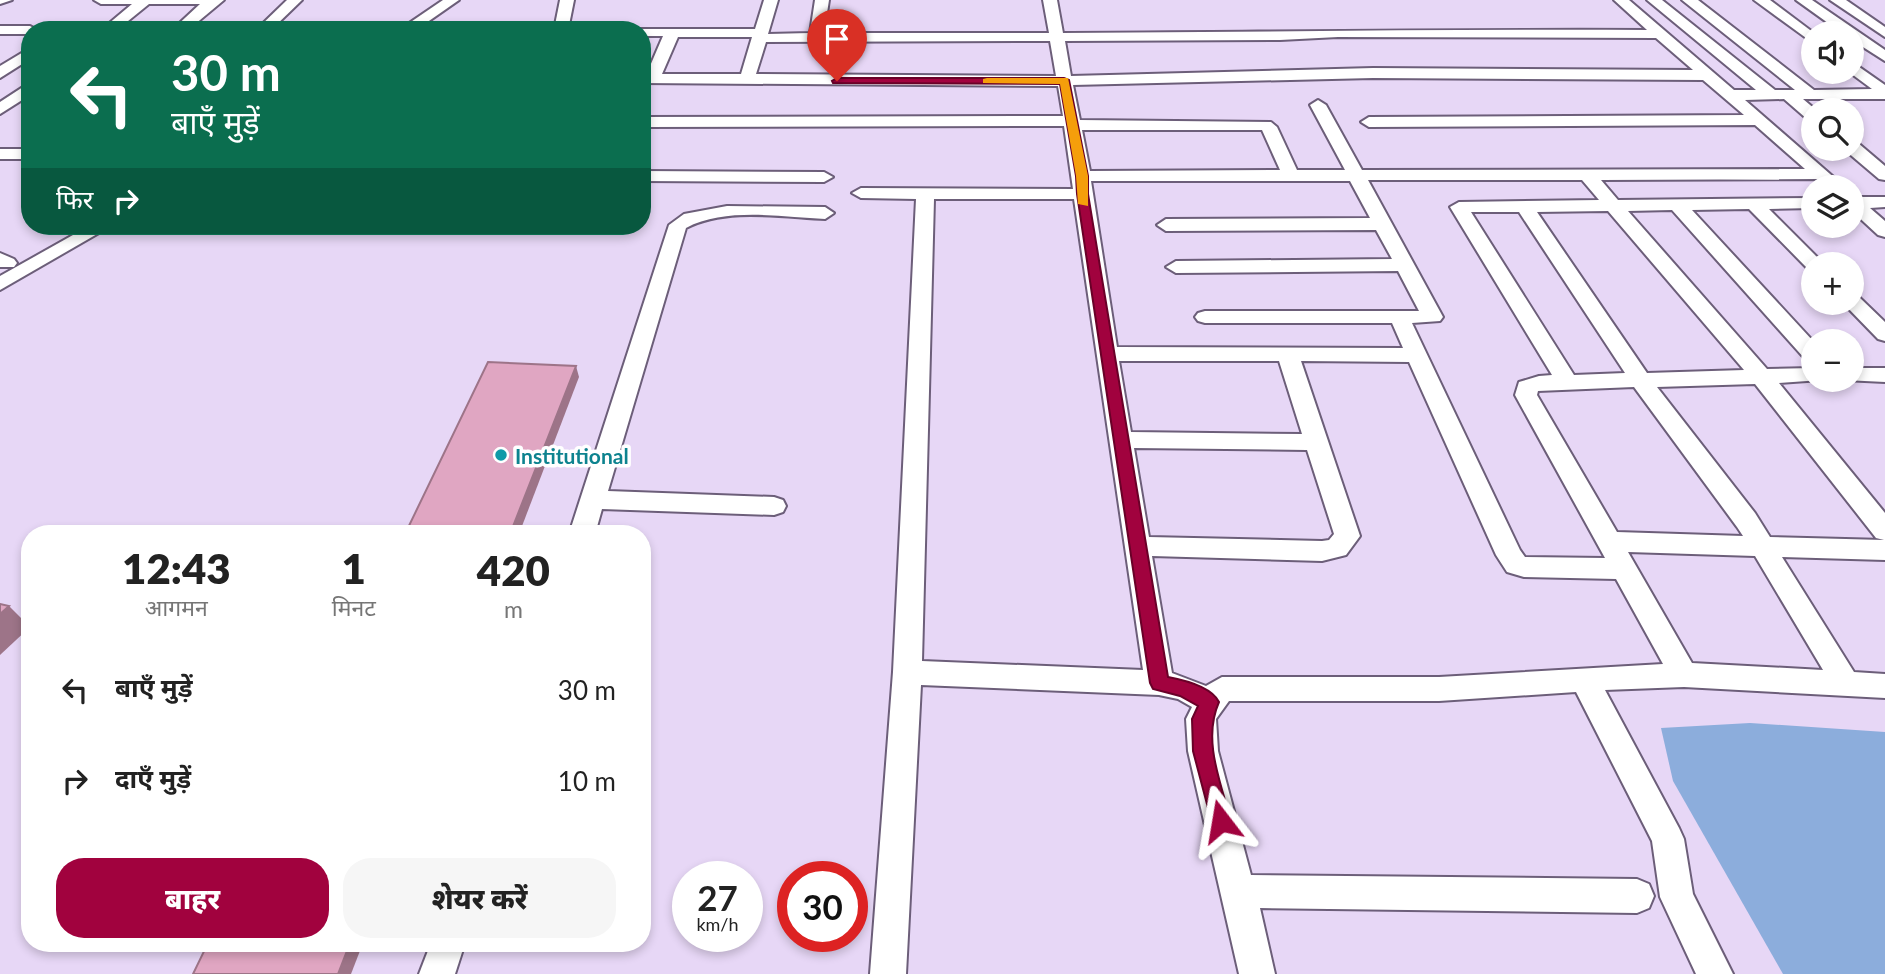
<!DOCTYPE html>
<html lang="hi">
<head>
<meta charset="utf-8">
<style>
	body { margin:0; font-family:Lato,"Noto Sans Devanagari",sans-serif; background:#f6f6f6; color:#222; height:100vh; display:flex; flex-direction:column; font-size:26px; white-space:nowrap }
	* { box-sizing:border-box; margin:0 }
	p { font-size:23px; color:#767676 }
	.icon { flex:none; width:38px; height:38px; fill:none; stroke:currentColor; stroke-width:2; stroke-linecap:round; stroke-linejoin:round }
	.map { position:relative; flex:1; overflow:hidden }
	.sheet { position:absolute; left:21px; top:525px; width:630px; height:427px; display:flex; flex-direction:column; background:#fff; border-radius:28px; box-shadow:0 4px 10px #0003 }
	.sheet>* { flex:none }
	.hud { position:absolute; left:21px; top:21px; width:630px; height:214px; border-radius:28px; box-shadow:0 4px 10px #0003; background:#0b6e4f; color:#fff; overflow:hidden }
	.controls { position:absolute; left:1801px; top:21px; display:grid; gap:14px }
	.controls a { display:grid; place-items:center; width:63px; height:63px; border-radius:50%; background:#fff; box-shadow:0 4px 10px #0003; font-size:35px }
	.speed { position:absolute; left:672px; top:861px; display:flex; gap:14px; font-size:35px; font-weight:700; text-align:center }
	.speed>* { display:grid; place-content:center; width:91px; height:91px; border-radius:50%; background:#fff; box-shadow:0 4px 10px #0003; line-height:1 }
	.speed small { font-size:18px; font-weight:400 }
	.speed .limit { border:10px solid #d22; background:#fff; color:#111 }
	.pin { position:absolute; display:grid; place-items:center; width:60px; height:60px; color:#fff; margin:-72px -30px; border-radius:50% 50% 50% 0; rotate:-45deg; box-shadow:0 0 7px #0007 }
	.pin .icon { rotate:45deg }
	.me { position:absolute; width:77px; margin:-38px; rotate:346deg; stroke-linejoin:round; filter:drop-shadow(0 0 5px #0008) }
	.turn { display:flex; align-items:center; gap:24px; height:147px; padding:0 35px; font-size:32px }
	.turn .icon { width:91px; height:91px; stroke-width:2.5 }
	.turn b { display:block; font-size:49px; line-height:60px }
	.then { display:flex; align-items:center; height:66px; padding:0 35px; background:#0003; gap:14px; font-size:26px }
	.eta { display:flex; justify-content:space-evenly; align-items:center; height:119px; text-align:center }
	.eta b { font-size:42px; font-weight:800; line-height:49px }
	.primary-button { display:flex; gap:14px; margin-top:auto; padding:14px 35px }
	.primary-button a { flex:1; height:80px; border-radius:28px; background:#a1023e; color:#fff; font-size:28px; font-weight:800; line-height:80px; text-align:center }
	.primary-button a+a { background:#f6f6f6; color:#222 }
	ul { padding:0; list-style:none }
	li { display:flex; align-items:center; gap:21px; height:91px; padding:0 35px }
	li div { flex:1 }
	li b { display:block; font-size:26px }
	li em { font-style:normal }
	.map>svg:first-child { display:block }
	.water { fill:#8caddc }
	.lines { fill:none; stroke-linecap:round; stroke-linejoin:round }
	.minor-casing { stroke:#6c5e79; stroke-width:4 }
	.minor { fill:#fff; fill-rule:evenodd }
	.shaded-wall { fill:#9d7488 }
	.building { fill:#e0a6c2; stroke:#9d7488; stroke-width:2 }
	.route { fill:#a1023e; stroke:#690128; stroke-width:2 }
	.slow { fill:#f59e0b }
	.culture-dot { fill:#0f9aa8; stroke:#fff; stroke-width:2.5 }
	.labels { text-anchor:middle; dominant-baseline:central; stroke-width:7; stroke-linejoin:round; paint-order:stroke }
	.culture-label { font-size:21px; font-weight:bold; fill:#0d838f; stroke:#fff; text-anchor:start }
</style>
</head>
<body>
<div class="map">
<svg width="1885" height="974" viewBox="0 0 1885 974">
	<rect width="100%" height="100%" fill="#e7d7f6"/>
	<path class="water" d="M1750,723L1885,732V974H1783L1673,781L1661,728Z"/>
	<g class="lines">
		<defs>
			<g id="minor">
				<path d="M0,0H12L0,4Z"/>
				<path d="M94,0H224L188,30H172L200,4H149L117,30H101L132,4H101Z"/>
				<path d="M287,0H302L271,30H256Z"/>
				<path d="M443,0H459L416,30H399Z"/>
				<path d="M560,0H574L568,30H554Z"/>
				<path d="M764,0H778L768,34L810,33L815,0H829L824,33H1049L1043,0H1057L1063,33C1258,32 1452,29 1647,30L1614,0H1629L1734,90H1756L1647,0H1662L1775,90H1795L1682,0H1698L1814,90L1872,89L1849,72H1852V62L1885,85V99H1803L1816,110H1813V121L1807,119L1784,99L1745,100L1845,187H1826L1817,179L1601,180L1618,200L1813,198V208L1769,209L1824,264H1813V270L1807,268L1749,209L1692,210L1813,341V361L1805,359L1672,210L1628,211L1767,369L1813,368V380H1821L1779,383L1885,513V560L1782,557L1854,672L1885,674V698L1684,687L1605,690L1679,828L1684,839L1693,894L1733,974H1696L1660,897L1652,841L1576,692L1439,701H1229L1216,719L1218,751L1251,875L1637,879L1649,884L1654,896L1649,908L1637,913L1260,908L1275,974H1239L1188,751L1186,719L1192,707L1178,699L1159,695L921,685L906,974H870L893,672L916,199L861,198L852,193L861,188L1073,189L1064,126L642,127V117L1063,116L1058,86L642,83V73H647L663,36H642V30L637,29H755ZM678,37H752L741,74H662ZM1338,37L1656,38L1693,70L1373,68L1071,76L1065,41L1280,40ZM1050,41L1056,76L756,74L766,42ZM1373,78L1703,80L1744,115L1369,117L1361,122L1369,127L1755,125L1805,169L1362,170L1326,105L1318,100L1310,105L1345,170H1297L1277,127L1271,122L1080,120L1073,85ZM1082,130H1262L1280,170L1090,171ZM1368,180H1582L1599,200L1459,202L1450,207L1552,375L1539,376L1519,382L1515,395L1605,558L1525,557L1520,550L1412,323L1440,321L1443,317ZM1091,181H1350L1370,218L1166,219L1157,225L1166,231L1376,230L1392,259L1176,261L1166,267L1176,273L1398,271L1419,311H1205L1198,313L1195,317L1198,321L1205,323H1392L1403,348L1117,347ZM934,199H1074L1143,670L922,661ZM1608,211L1744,370L1647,373L1537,212ZM1471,212H1519L1625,373L1574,375ZM1119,361H1279L1302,434L1131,432ZM1301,361L1409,362L1496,555L1507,572L1524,577L1616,579L1663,664L1439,677H1222L1206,686L1172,673L1152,556L1322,561L1346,555L1360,536ZM1755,384L1876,538L1884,540L1770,537L1755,513L1657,387ZM1634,387L1737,527L1743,536L1617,532L1537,395L1538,391ZM1134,448L1307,450L1334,534L1329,540L1322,541L1149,537ZM1628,552L1755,556L1823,670L1692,663Z"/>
				<path d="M1754,0H1770L1814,33L1813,43Z"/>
				<path d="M1796,0H1812L1885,50V61L1852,40V33H1842Z"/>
				<path d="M1830,0H1846L1885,27V37Z"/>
				<path d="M0,26H30L37,30H30V34H0Z"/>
				<path d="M30,48V59L0,78V66Z"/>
				<path d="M26,85L30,86V95L0,114V102Z"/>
				<path d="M1852,142L1858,143L1885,166V180L1879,179L1846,151L1845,149H1852Z"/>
				<rect x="0" y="149" width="30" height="10"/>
				<path d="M642,171L824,172L833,177L824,182L642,181Z"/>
				<path d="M1852,197H1885V207L1870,208L1885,221V237L1878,235L1852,211Z"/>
				<path d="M727,206L825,207L834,213L825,219C781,217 726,207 686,228L608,491L774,497L783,500L786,506L783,512L774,515L602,509L595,534H569L669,225L684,214Z"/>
				<path d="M89,226H111L0,290V276Z"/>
				<path d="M0,253L14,259L17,263L14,267H0Z"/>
				<path d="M1852,295L1859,297L1885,322V341L1878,339L1845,305L1843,303H1852Z"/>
				<path d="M1852,368H1885V382L1844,380H1852Z"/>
				<path d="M431,943H465L455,974H419Z"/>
			</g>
		</defs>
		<use href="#minor" class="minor-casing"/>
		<use href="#minor" class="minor"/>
	</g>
	<g class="shaded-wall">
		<path d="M576,366L579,377L519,534H510Z"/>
		<path d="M9,606L30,627L0,655V614Z"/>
		<path d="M350,943H363L351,974H338Z"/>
	</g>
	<g class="building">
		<path d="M488,362L576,366L510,534H405Z"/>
		<path d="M0,604L9,606L0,614Z"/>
		<path d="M208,943H350L338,974H193Z"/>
	</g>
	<path class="route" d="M837,78H1064L1069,80L1088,176V194L1168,677C1184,680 1211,686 1219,702C1202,740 1221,783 1231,821L1228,827L1221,830L1213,827L1193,751L1192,719L1198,706L1180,696L1153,689L1150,683L1077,194L1076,176L1060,84L833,83L832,81Z"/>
	<path class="slow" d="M987,78H1068L1088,176V206L1078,204L1076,176L1060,84L983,83V79Z"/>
	<circle class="culture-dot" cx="501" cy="455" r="7"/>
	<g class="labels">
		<g class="culture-label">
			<text x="515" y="455">Institutional</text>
		</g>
	</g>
</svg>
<div class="controls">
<a><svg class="icon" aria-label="sound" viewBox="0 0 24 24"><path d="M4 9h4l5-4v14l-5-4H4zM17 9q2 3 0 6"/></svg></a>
<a><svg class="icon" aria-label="search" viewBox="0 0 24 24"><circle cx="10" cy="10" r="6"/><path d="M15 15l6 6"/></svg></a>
<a><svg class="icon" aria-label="layers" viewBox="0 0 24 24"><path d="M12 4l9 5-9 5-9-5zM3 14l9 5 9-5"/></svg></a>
<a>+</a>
<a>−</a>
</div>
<div class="speed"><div>27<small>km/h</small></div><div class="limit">30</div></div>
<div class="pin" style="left:837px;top:81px;background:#d93025"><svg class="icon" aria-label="arrive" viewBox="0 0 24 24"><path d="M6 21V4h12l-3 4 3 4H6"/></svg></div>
<svg class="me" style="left:1221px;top:821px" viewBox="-20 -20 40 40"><path d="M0-17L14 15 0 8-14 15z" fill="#a1023e" stroke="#fff" stroke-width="4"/></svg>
<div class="hud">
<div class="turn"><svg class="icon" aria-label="left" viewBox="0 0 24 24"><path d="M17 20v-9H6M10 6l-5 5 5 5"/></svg><div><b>30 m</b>बाएँ मुड़ें</div></div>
<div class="then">फिर<svg class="icon" aria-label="right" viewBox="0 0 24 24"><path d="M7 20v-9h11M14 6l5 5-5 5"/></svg></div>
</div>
<section class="sheet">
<div class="eta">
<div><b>12:43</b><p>आगमन</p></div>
<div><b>1</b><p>मिनट</p></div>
<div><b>420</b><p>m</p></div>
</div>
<ul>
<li><svg class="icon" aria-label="left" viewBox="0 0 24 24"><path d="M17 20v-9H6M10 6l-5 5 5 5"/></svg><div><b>बाएँ मुड़ें</b></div><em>30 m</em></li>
<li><svg class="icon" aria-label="right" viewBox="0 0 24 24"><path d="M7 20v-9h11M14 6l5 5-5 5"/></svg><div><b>दाएँ मुड़ें</b></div><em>10 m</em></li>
</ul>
<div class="primary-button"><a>बाहर</a><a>शेयर करें</a></div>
</section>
</div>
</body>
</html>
